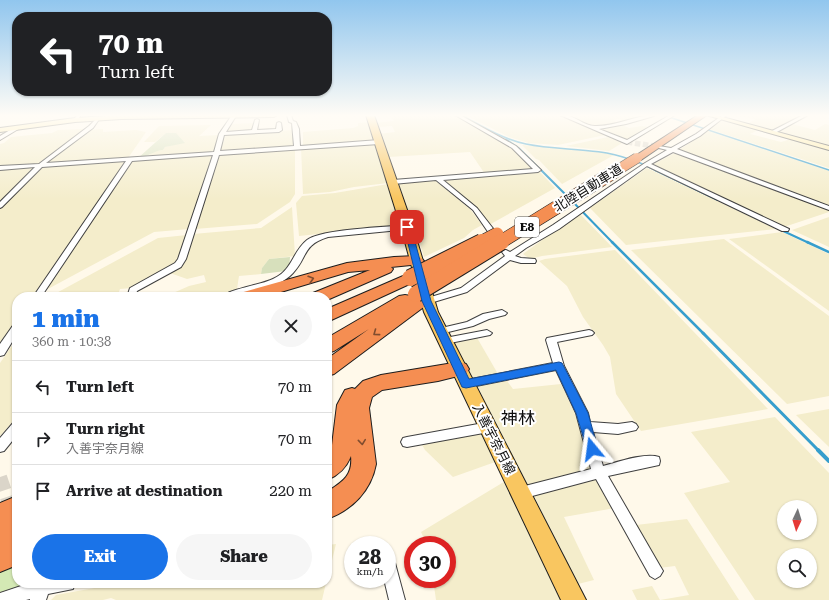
<!DOCTYPE html>
<html lang="en">
<head>
<meta charset="utf-8">
<style>
	body { margin:0; font-family:"Roboto Serif","Noto Sans JP",serif; background:#f6f6f6; color:#202124; height:100vh; display:flex; flex-direction:column; font-size:15px; white-space:nowrap }
	* { box-sizing:border-box; margin:0 }
	p { font-size:13px; color:#757577 }
	.icon { flex:none; width:22px; height:22px; fill:none; stroke:currentColor; stroke-width:2; stroke-linecap:round; stroke-linejoin:round }
	.map { position:relative; flex:1; overflow:hidden }
	.sheet { position:absolute; left:12px; top:292px; width:320px; height:296px; display:flex; flex-direction:column; background:#fff; border-radius:16px; box-shadow:0 1px 3px #0004 }
	.sheet>* { flex:none }
	.top-card { position:absolute; left:12px; top:12px; width:320px; height:84px; border-radius:16px; box-shadow:0 1px 3px #0004; background:#202124; color:#fff; overflow:hidden }
	.needle { width:26px; rotate:184deg }
	.buttons { position:absolute; left:777px; top:500px; display:grid; gap:8px }
	.buttons a { display:grid; place-items:center; width:40px; height:40px; border-radius:50%; background:#fff; box-shadow:0 1px 3px #0004; font-size:20px }
	.speed { position:absolute; left:344px; top:536px; display:flex; gap:8px; font-size:20px; font-weight:700; text-align:center }
	.speed>* { display:grid; place-content:center; width:52px; height:52px; border-radius:50%; background:#fff; box-shadow:0 1px 3px #0004; line-height:1 }
	.speed small { font-size:10px; font-weight:400 }
	.speed .limit { border:6px solid #d22; background:#fff; color:#111 }
	.pin { position:absolute; display:grid; place-items:center; width:34px; height:34px; color:#fff; margin:-17px; border-radius:8px; box-shadow:0 2px 6px #0006 }
	.me { position:absolute; width:44px; margin:-22px; rotate:344deg; stroke-linejoin:round; filter:drop-shadow(0 0 3px #0008) }
	.turn { display:flex; align-items:center; gap:14px; height:84px; padding:0 20px; font-size:18px }
	.turn .icon { width:52px; height:52px; stroke-width:2.5 }
	.turn b { display:block; font-size:28px; line-height:34px }
	.round { display:grid; place-items:center; flex:none; width:42px; height:42px; border-radius:21px; background:#f6f6f6 }
	.head { display:flex; align-items:center; justify-content:space-between; height:68px; padding:0 20px }
	h1 { font-size:24px; font-weight:800; line-height:30px; color:#1a73e8 }
	.action { display:flex; gap:8px; margin-top:auto; padding:8px 20px }
	.action a { flex:1; height:46px; border-radius:24px; background:#1a73e8; color:#fff; font-size:16px; font-weight:800; line-height:46px; text-align:center }
	.action a+a { background:#f6f6f6; color:#202124 }
	ul { padding:0; list-style:none }
	li { display:flex; align-items:center; gap:12px; height:52px; padding:0 20px; border-top:1px solid #e0e0e0 }
	li div { flex:1 }
	li b { display:block; font-size:15px }
	li em { font-style:normal }
	.map>svg:first-child { display:block }
	.farmland { fill:#f4edcb; fill-rule:evenodd }
	.green { fill:#d4e9b4 }
	.cemetery { fill:#d7e0bc }
	.lines { fill:none; stroke-linecap:round; stroke-linejoin:round }
	.stream-far4 { stroke:#369ecd; stroke-width:1.5 }
	.stream-far3 { stroke:#369ecd; stroke-width:2 }
	.stream-far2 { stroke:#369ecd; stroke-width:2.5 }
	.stream-far1 { stroke:#369ecd; stroke-width:3 }
	.stream { stroke:#369ecd; stroke-width:4 }
	.street-tunnel-far1 { stroke:#dbd5c9; stroke-width:5.5; stroke-dasharray:5.5 2.5; stroke-linecap:butt }
	.street-tunnel { stroke:#dbd5c9; stroke-width:14; stroke-dasharray:14 7; stroke-linecap:butt }
	.street-casing { stroke:#3f3f3f; stroke-width:2 }
	.secondary-casing { stroke:#2e2e2e; stroke-width:2 }
	.primary-casing { stroke:#1d1d1d; stroke-width:2 }
	.highway-casing { stroke:#1d1d1d; stroke-width:2 }
	.street { fill:#fff; fill-rule:evenodd }
	.secondary { fill:#ffeda5; fill-rule:evenodd }
	.primary { fill:#f9c660; fill-rule:evenodd }
	.highway { fill:#f58e52; fill-rule:evenodd }
	.highway-bridge-far2-casing { stroke:#1d1d1d; stroke-width:11; stroke-linecap:butt }
	.highway-bridge-far1-casing { stroke:#1d1d1d; stroke-width:14; stroke-linecap:butt }
	.highway-bridge-casing { stroke:#1d1d1d; stroke-width:18; stroke-linecap:butt }
	.highway-bridge-far2 { stroke:#f58e52; stroke-width:10 }
	.highway-bridge-far1 { stroke:#f58e52; stroke-width:13 }
	.highway-bridge { stroke:#f58e52; stroke-width:16 }
	.oneway { stroke:#804d2f }
	.route { fill:#1a73e8; stroke:#114b97 }
	.labels { text-anchor:middle; dominant-baseline:central; stroke-width:4; stroke-linejoin:round; paint-order:stroke }
	.shield { fill:#fff; stroke:#555; stroke-width:1 }
	.shield-label { font-size:12px; font-weight:bold; fill:#0c0c0c }
	.street-label { font-size:13px; fill:#0c0c0c; stroke:#fff }
	.near-neighbourhood-label { font-size:17px; fill:#0c0c0c; stroke:#fff }
</style>
</head>
<body>
<div class="map">
<svg width="829" height="600" viewBox="0 0 829 600">
	<rect width="100%" height="100%" fill="#fff9ea"/>
	<g class="farmland">
		<path d="M390,115H455L514,148L535,170L485,174L470,152L388,157L379,134L395,132L392,126L377,127L375,123L394,121Z"/>
		<path d="M466,115H558L605,135L558,145L529,143L509,137Z"/>
		<path d="M564,115H649L627,122L620,119L613,120L619,124L595,128Z"/>
		<path d="M731,115H787L797,117L770,131L747,124L756,119Z"/>
		<path d="M722,120L758,130L750,134L781,142L791,139L829,149V168L709,129Z"/>
		<path d="M370,122L375,141L303,146V132L353,128L358,126V123Z"/>
		<path d="M254,123L252,131L225,133L232,124Z"/>
		<path d="M792,124L815,130L825,124L829,125V146L777,132Z"/>
		<path d="M211,125L199,136L220,135L214,151L211,152L147,157L154,151L163,150L165,147L185,142L166,133L155,142H144L159,126Z"/>
		<path d="M622,125L629,128L642,126L648,127L626,140L598,129Z"/>
		<path d="M86,129L43,160L39,164L0,167V144L4,143L11,137L52,133L58,130Z"/>
		<path d="M103,129V132L136,130L146,132L128,158L46,163L89,130Z"/>
		<path d="M294,130L295,147L220,152L226,134Z"/>
		<path d="M708,131L829,171V206L679,150Z"/>
		<path d="M608,137L622,143L609,151L566,146Z"/>
		<path d="M376,143L388,183L354,187L330,192L303,194L301,148Z"/>
		<path d="M522,145L604,152L614,155L562,184L539,160L536,159Z"/>
		<path d="M295,149V194L290,202L257,224L195,229L217,155L220,154Z"/>
		<path d="M677,152L829,210V212L784,227L652,165Z"/>
		<path d="M211,155L212,156L189,229L154,232L46,290L133,160Z"/>
		<path d="M126,161L32,297H17V319L0,344V209L42,166Z"/>
		<path d="M35,167L0,201V169Z"/>
		<path d="M647,168L776,229L626,245L590,208Z"/>
		<path d="M539,171L555,188L489,225L479,210L441,179Z"/>
		<path d="M435,180L470,209L482,225L473,230L464,238L424,257L410,210H405L396,183Z"/>
		<path d="M388,184L399,223L394,226L299,236L296,203L302,196L335,193Z"/>
		<path d="M292,207L295,256L269,259L262,268L261,274L239,276L237,289L217,297H164L189,286L206,282L204,275L187,279L170,273L193,234L261,228Z"/>
		<path d="M579,213L612,247L542,256L530,259L523,254Z"/>
		<path d="M829,217V247L792,230Z"/>
		<path d="M782,232L829,254V311L729,239Z"/>
		<path d="M187,235L175,264L132,288L120,289L117,297H49L158,238Z"/>
		<path d="M724,239L829,316V396L787,404L631,250Z"/>
		<path d="M615,250L768,409L641,431L616,394L610,357L603,345L583,317L567,286L539,261L545,259Z"/>
		<path d="M476,336L498,374L473,379L454,341Z"/>
		<path d="M17,338V417L0,436V363Z"/>
		<path d="M505,378L513,389L561,384L581,427L594,470L528,486L476,384Z"/>
		<path d="M829,409V447L796,415Z"/>
		<path d="M775,417L829,473V600H755L684,493L730,482L691,432ZM784,507H810V533H784ZM784,555H810V581H784Z"/>
		<path d="M484,433L498,461L453,477L425,450L421,443Z"/>
		<path d="M598,479L615,508L564,517L594,580L578,584L533,494Z"/>
		<path d="M507,480L564,600H436L433,579H447V545H427L421,532Z"/>
		<path d="M687,519L739,600H637L632,590L652,586L660,600L689,595L675,566L659,568L636,525Z"/>
		<path d="M336,544L327,581V545Z"/>
		<path d="M122,583H326L322,600H116L111,598L103,600H51L56,595Z"/>
	</g>
	<path class="green" d="M17,558V583H25L21,588L0,595V567Z"/>
	<g class="cemetery">
		<path d="M166,133H176L185,143L165,147L163,150C153,151 148,157 138,158Z"/>
		<path d="M290,257L289,268L286,271L261,274L262,268L269,259Z"/>
	</g>
	<g class="lines">
		<g class="stream-far4">
			<path d="M461,115C482,126 502,139 526,144C560,151 595,147 629,159"/>
			<path d="M663,115L829,170"/>
			<path d="M506,139L519,148L542,171"/>
			<path d="M636,161L657,171"/>
		</g>
		<g class="stream-far3">
			<path d="M541,170L567,196"/>
			<path d="M655,170L718,200"/>
			<path d="M573,202L613,243"/>
			<path d="M781,230L809,243"/>
		</g>
		<g class="stream-far2">
			<path d="M612,242L704,334"/>
			<path d="M807,242L829,252"/>
		</g>
		<path class="stream-far1" d="M703,333L819,451"/>
		<path class="stream" d="M818,450L829,461"/>
		<path class="street-tunnel-far1" d="M627,142L661,147"/>
		<path class="street-tunnel" d="M0,477L17,527"/>
		<defs>
			<g id="street">
				<path d="M77,115H81L77,121H73Z"/>
				<path d="M232,115L236,116L226,132L252,130L255,120L257,119L259,120L257,130L276,129L277,123L279,122L281,123L282,130L279,132L224,135L220,151L294,146L292,123L289,122L287,115H291L293,121L296,122L299,129L300,146L379,140L382,142L379,144L219,155L186,259L181,267L137,291L135,297H127L130,288L175,263L178,259L213,155L132,161L41,297H33L126,161L42,167L2,207L0,208V202L35,167L0,170V166L39,164L89,126L98,117L100,118L93,128L46,163L214,152L219,134Z"/>
				<path d="M455,115H460L516,146L541,170L538,172L443,180L477,208L502,240L501,242H495L473,210L436,180L393,184L390,182L393,180L533,169L512,148Z"/>
				<path d="M560,115C572,113 583,126 595,126C615,127 636,115 654,115V116L626,124L599,129L627,140L670,115H675L627,144Z"/>
				<path d="M723,115H727L700,136L677,149L829,206V210L673,152L651,164L789,229L788,231H782L647,166L559,229L526,248L515,256L521,258L535,259L536,261L535,263H521L510,260L467,292L427,304L422,301L424,299L461,288L505,256L502,252L503,250H506L510,252L553,225L645,163L667,150L659,148V146L671,148L696,134Z"/>
				<path d="M803,115H808L775,133L770,132Z"/>
				<path d="M15,127L20,128L0,140V136Z"/>
				<path d="M407,225L411,227L410,229L328,237C302,245 308,257 293,273C280,288 241,297 222,297C229,289 261,285 273,279C293,270 292,252 307,240C322,229 386,227 407,225Z"/>
				<path d="M502,310L507,313L505,315L489,319L473,326L440,334L435,331L437,329L467,322L483,314Z"/>
				<path d="M17,323V334L4,355L0,356V344L14,324Z"/>
				<path d="M487,330L492,333L490,335L445,344L441,343L440,341L441,339L445,338Z"/>
				<path d="M589,330L592,331L594,333L592,335L557,342L564,366L588,413L590,422L618,424L632,422L636,424L638,427L636,430L618,434L593,432L603,466C617,462 646,452 659,457L660,461L659,465L608,476L660,566L663,571L660,576L655,579L650,576L596,479L521,499L516,497L514,493L516,489L521,487L591,469L576,413L556,370L466,388L462,387L461,384L462,381L466,380L553,363L546,340L547,338Z"/>
				<path d="M17,421V435L4,451L0,452V438L13,423Z"/>
				<path d="M489,422L493,424L495,427L493,430L489,432L407,447L403,446L401,442L403,438L407,437Z"/>
				<path d="M387,555L392,558L395,563L405,600H389L384,579H387Z"/>
				<path d="M30,583H75L73,589L48,594L46,600H30V599L26,600H0V593Z"/>
			</g>
			<g id="secondary">
				<path d="M121,115H277L274,117L121,119L75,122L0,132V128L75,118Z"/>
				<path d="M706,115H715L829,146V150Z"/>
			</g>
			<path id="primary" d="M366,115H374L413,227L438,312L586,600H561L424,312L401,227Z"/>
			<g id="highway">
				<path d="M698,115H707L641,160H633L632,158Z"/>
				<path d="M416,256L421,258L424,261L421,264L391,267L393,269L391,272L327,300V297H311L313,293L370,270L348,272L264,297H238L240,293L347,263L394,257Z"/>
				<path d="M410,273L416,275L418,278L416,281L327,322V309Z"/>
				<path d="M405,295L411,296L413,299L419,297L425,298L428,302L425,306L334,374L327,376V359L369,329L334,351L327,353V338L399,296Z"/>
				<path d="M459,362L466,364L469,369L466,374L438,381L382,390L372,397L369,408L376,464C371,491 352,510 327,519V492C342,482 353,476 351,456C346,468 339,475 327,480V454L332,445L337,405L345,390L352,388L355,389L363,381L381,375Z"/>
				<path d="M17,496V565L0,572V503Z"/>
			</g>
		</defs>
		<use href="#street" class="street-casing"/>
		<use href="#secondary" class="secondary-casing"/>
		<use href="#primary" class="primary-casing"/>
		<use href="#highway" class="highway-casing"/>
		<use href="#street" class="street"/>
		<use href="#secondary" class="secondary"/>
		<use href="#primary" class="primary"/>
		<use href="#highway" class="highway"/>
		<defs>
			<path id="highway-bridge-far2" d="M616,171L637,158"/>
			<g id="highway-bridge-far1">
				<path d="M480,243L497,234"/>
				<path d="M499,243L617,170"/>
			</g>
			<g id="highway-bridge">
				<path d="M410,278L482,242"/>
				<path d="M416,294L501,242"/>
			</g>
		</defs>
		<use href="#highway-bridge-far2" class="highway-bridge-far2-casing"/>
		<use href="#highway-bridge-far1" class="highway-bridge-far1-casing"/>
		<use href="#highway-bridge" class="highway-bridge-casing"/>
		<use href="#highway-bridge-far2" class="highway-bridge-far2"/>
		<use href="#highway-bridge-far1" class="highway-bridge-far1"/>
		<use href="#highway-bridge" class="highway-bridge"/>
	</g>
	<defs><path id="oneway-chevron" d="M-2-3.5L2.5 0L-2 3.5" fill="none" stroke-width="1.6" stroke-linecap="round" stroke-linejoin="round"/></defs>
	<g class="oneway">
		<use href="#oneway-chevron" transform="translate(311 279) rotate(-17)"/>
		<use href="#oneway-chevron" transform="translate(376 333) rotate(144)"/>
		<use href="#oneway-chevron" transform="translate(362 442) rotate(84)"/>
	</g>
	<linearGradient id="sky" x2="0" y2="1"><stop stop-color="#91c6ee"/><stop offset="0.58" stop-color="#fffcf6"/><stop offset="1" stop-color="#fffcf6" stop-opacity="0"/></linearGradient>
	<rect width="829" height="199" fill="url(#sky)"/>
	<path class="route" d="M405,225H410L411,227L431,301L469,379L559,362L562,363L588,413L598,449L597,453L592,455L588,453L576,413L556,370L466,388L462,387L422,301L404,227Z"/>
	<g class="labels">
		<rect class="shield" x="515" y="217" width="24" height="20" rx="3"/>
		<g class="shield-label">
			<text x="527" y="227">E8</text>
		</g>
		<g class="street-label">
			<text transform="translate(588 188) rotate(-32)">北陸自動車道</text>
			<text transform="translate(494 439) rotate(63)">入善宇奈月線</text>
		</g>
		<g class="near-neighbourhood-label">
			<text x="518" y="418">神林</text>
		</g>
	</g>
</svg>
<div class="buttons">
<a><svg class="needle" viewBox="-14 -14 28 28"><path d="M0-13l5 13h-10z" fill="#e53935"/><path d="M0 13l5-13h-10z" fill="#757577"/></svg></a>
<a><svg class="icon" aria-label="search" viewBox="0 0 24 24"><circle cx="10" cy="10" r="6"/><path d="M15 15l6 6"/></svg></a>
</div>
<div class="speed"><div>28<small>km/h</small></div><div class="limit">30</div></div>
<div class="pin" style="left:407px;top:227px;background:#d93025"><svg class="icon" aria-label="arrive" viewBox="0 0 24 24"><path d="M6 21V4h12l-3 4 3 4H6"/></svg></div>
<svg class="me" style="left:592px;top:449px" viewBox="-20 -20 40 40"><path d="M0-17L14 15 0 8-14 15z" fill="#1a73e8" stroke="#fff" stroke-width="4"/></svg>
<div class="top-card">
<div class="turn"><svg class="icon" aria-label="left" viewBox="0 0 24 24"><path d="M17 20v-9H6M10 6l-5 5 5 5"/></svg><div><b>70 m</b>Turn left</div></div>
</div>
<section class="sheet">
<div class="head"><div><h1>1 min</h1><p>360 m · 10:38</p></div><a class="round"><svg class="icon" aria-label="close" viewBox="0 0 24 24"><path d="M6 6l12 12M18 6L6 18"/></svg></a></div>
<ul>
<li><svg class="icon" aria-label="left" viewBox="0 0 24 24"><path d="M17 20v-9H6M10 6l-5 5 5 5"/></svg><div><b>Turn left</b></div><em>70 m</em></li>
<li><svg class="icon" aria-label="right" viewBox="0 0 24 24"><path d="M7 20v-9h11M14 6l5 5-5 5"/></svg><div><b>Turn right</b><p>入善宇奈月線</p></div><em>70 m</em></li>
<li><svg class="icon" aria-label="arrive" viewBox="0 0 24 24"><path d="M6 21V4h12l-3 4 3 4H6"/></svg><div><b>Arrive at destination</b></div><em>220 m</em></li>
</ul>
<div class="action"><a>Exit</a><a>Share</a></div>
</section>
</div>
</body>
</html>
